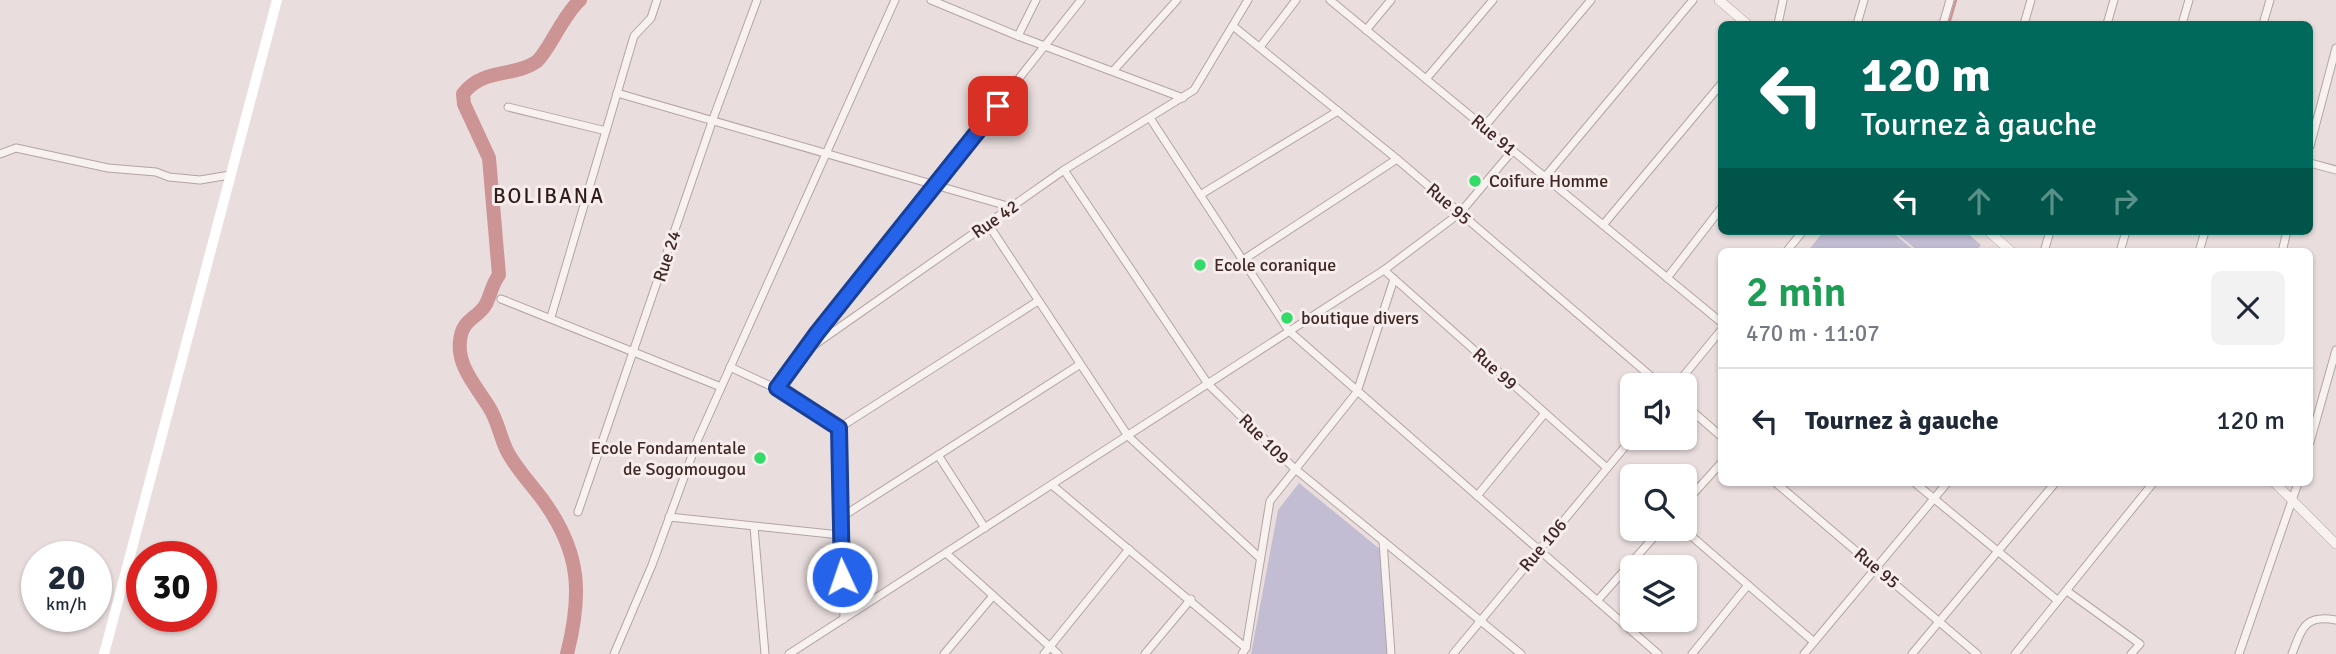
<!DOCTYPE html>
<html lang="fr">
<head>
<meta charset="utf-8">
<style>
	body { margin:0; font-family:Signika,sans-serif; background:#f2f2f3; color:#1f2937; height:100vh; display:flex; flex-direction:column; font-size:26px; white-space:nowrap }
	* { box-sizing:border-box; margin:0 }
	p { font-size:23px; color:#747a83 }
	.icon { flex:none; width:38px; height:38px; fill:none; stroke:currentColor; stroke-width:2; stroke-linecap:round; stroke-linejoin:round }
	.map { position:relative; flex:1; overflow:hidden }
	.sheet { position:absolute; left:1718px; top:248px; width:595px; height:238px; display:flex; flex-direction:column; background:#fff; border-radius:10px; box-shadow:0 2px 5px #0004 }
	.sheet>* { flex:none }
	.banner { position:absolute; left:1718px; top:21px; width:595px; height:214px; border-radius:10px; box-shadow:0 2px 5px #0004; background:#00695c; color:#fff; overflow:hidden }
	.buttons { position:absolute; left:1620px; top:373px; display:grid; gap:14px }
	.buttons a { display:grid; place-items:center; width:77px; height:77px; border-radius:10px; background:#fff; box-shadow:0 2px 5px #0004; font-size:35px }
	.speed { position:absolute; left:21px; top:541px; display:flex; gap:14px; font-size:35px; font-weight:700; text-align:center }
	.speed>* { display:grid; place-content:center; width:91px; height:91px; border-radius:50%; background:#fff; box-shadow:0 2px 5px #0004; line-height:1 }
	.speed small { font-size:18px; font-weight:400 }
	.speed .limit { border:10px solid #d22; background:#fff; color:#111 }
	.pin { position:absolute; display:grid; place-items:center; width:60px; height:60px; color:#fff; margin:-30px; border-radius:14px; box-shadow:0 4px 10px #0006 }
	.me { position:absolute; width:77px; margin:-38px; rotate:357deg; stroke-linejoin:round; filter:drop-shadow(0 0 5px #0008) }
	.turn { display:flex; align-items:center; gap:24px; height:147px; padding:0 28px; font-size:32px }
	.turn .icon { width:91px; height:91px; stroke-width:2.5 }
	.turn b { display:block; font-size:49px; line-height:60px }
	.lanes { display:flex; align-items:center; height:66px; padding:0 28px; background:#0003; justify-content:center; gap:35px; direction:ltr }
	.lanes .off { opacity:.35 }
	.round { display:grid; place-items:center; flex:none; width:74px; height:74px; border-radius:10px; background:#f2f2f3 }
	.headline { display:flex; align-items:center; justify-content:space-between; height:119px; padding:0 28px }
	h1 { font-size:42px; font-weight:600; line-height:52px; color:#1e9e55 }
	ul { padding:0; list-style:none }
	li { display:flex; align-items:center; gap:21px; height:105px; padding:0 28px; border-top:2px solid #e0e1e3 }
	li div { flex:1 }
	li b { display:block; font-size:26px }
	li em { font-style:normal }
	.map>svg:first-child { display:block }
	.green { fill:#c2bdd3 }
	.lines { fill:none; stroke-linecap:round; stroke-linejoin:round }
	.stream { stroke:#cd9496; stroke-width:2.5 }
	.river { stroke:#cd9496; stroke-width:14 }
	.minor-casing { stroke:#b3a4a2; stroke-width:9 }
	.tertiary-casing { stroke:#b3a4a2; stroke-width:10 }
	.minor { stroke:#f7f1f0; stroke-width:7 }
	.tertiary { stroke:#f7f1f0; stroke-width:9 }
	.secondary { stroke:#fff; stroke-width:10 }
	.route-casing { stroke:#184099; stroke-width:18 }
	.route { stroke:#2563eb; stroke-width:12 }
	.poi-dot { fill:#34db68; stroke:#f6eded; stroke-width:2.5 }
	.labels { text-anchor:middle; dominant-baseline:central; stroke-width:6; stroke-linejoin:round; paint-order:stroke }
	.street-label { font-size:18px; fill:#412825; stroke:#f6eded }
	.poi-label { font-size:18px; fill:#412825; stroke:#f6eded; text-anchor:start }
	.quarter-label { font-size:21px; letter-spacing:2px; fill:#311b18; stroke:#f6eded }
</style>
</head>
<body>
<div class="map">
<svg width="2336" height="654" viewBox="0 0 2336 654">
	<rect width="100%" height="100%" fill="#e9dedd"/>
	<g class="green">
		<path d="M1824,231H1891L1916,252H1807Z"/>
		<path d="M1894,231H1965L1981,245L1975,252H1919Z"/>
		<path d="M1299,483L1381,550L1388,654H1251L1278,510Z"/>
	</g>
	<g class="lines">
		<path class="stream" d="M1949,24L1956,0"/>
		<path class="river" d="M567,654C582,595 581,554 545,503C533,486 517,470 507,451C500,437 498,421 489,407C476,386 457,366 460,341C462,318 478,319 486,304C491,294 492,284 499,275L489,158L464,104L463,94C482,68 514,77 536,62C548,53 562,16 580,0"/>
		<defs>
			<g id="minor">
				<path d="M931,0L1018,36L1183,98"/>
				<path d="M1330,0L1722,323"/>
				<path d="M1778,24L1783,0"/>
				<path d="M1857,24L1864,0"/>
				<path d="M1943,24L1950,0"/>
				<path d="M2024,24L2031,0"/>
				<path d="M2107,24L2114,0"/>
				<path d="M2182,24L2189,0"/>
				<path d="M2263,24L2270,0"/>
				<path d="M1233,26L1397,159L1661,385"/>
				<path d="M1366,30L1391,0"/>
				<path d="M1018,36L1036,0"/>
				<path d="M1260,47L1296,0"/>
				<path d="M1114,70L1177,0"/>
				<path d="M1426,79L1493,0"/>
				<path d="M617,93L1011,207"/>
				<path d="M508,107L606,131"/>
				<path d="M1150,118L1289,331L1658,654"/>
				<path d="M1484,127L1591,0"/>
				<path d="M2310,146L2336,48"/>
				<path d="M0,154L16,148L108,168L156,172L169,177L200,180L230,175"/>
				<path d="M2310,163L2336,170"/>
				<path d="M1064,170L1208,384L1294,468L1521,654"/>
				<path d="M1545,177L1693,0"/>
				<path d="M1200,195L1338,111"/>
				<path d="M988,224L1128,436L1260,558"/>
				<path d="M1603,225L1722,83"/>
				<path d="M1786,252L1803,231"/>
				<path d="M2044,252L2050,231"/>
				<path d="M2120,252L2126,231"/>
				<path d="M2199,252L2205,231"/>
				<path d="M2282,252L2287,231"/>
				<path d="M1243,260L1397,159"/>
				<path d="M1384,270L1607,468"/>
				<path d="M1667,278L1722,207"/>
				<path d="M501,299L721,387"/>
				<path d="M551,317L634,36L651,18L657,0"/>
				<path d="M800,355L1064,170L1194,90L1248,0"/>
				<path d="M730,367L777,389L839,428"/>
				<path d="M1676,385L1722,329"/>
				<path d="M777,389L800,355L1081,0"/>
				<path d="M1685,405L1722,437"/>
				<path d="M839,428L1038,301"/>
				<path d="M839,428L844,619"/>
				<path d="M2310,442L2336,350"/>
				<path d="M938,455L985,528"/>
				<path d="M1776,483L1977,654"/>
				<path d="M1915,483L2057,600"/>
				<path d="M1052,485L1246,648"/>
				<path d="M1477,496L1545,413"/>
				<path d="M1685,503L1722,462"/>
				<path d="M578,512L713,119L757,0"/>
				<path d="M669,517L840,535"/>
				<path d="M840,518L1079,365"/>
				<path d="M754,527L765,654"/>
				<path d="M1682,528L1814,642"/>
				<path d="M1383,541L1391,654"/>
				<path d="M946,553L1058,654"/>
				<path d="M2067,591L2140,644L2131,654"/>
				<path d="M1597,601L1662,528"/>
				<path d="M614,654L652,565L698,439L895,0"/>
				<path d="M789,654L1384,270L1460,213L1513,150"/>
				<path d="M944,654L992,597"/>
				<path d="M1044,654L1129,549"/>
				<path d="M1145,654L1191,599"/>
				<path d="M1242,654L1246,648L1270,501L1357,392L1394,279"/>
				<path d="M1453,654L1633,437"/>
				<path d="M1692,654L1748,585"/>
				<path d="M1804,654L1947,483"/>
				<path d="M1912,654L2055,483"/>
				<path d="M2015,654L2153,483"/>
				<path d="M2239,654L2298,483"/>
				<path d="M2292,654C2302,628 2305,614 2336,620"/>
			</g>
			<g id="tertiary">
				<path d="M1719,0L1747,24"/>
				<path d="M1988,231L2012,252"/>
				<path d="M2275,483L2336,544"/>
			</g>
		</defs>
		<use href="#minor" class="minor-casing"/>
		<use href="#tertiary" class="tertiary-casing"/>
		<use href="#minor" class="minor"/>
		<use href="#tertiary" class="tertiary"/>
		<path class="secondary" d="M104,654L277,0"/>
	</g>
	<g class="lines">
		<defs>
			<path id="route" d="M842,577L839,428L777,388L817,333L998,106"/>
		</defs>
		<use href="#route" class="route-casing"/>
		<use href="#route" class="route"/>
	</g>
	<g class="poi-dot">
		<circle cx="1475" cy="181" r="7"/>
		<circle cx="1200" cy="265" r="7"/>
		<circle cx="1287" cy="318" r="7"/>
		<circle cx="760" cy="458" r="7"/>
	</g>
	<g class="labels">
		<g class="street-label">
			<text transform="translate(1494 135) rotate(40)">Rue 91</text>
			<text transform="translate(1449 204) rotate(41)">Rue 95</text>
			<text transform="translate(995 219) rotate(-35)">Rue 42</text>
			<text transform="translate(667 256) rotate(-72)">Rue 24</text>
			<text transform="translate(1495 369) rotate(42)">Rue 99</text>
			<text transform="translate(1264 439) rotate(45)">Rue 109</text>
			<text transform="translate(1543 545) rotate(-50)">Rue 106</text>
			<text transform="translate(1877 568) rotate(40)">Rue 95</text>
		</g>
		<g class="poi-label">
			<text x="1489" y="181">Coifure Homme</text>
			<text x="1214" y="265">Ecole coranique</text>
			<text x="1301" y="318">boutique divers</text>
			<text x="746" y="448" text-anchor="end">Ecole Fondamentale<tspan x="746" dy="21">de Sogomougou</tspan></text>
		</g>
		<g class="quarter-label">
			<text x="549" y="196">BOLIBANA</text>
		</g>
	</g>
</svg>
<div class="buttons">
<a><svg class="icon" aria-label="sound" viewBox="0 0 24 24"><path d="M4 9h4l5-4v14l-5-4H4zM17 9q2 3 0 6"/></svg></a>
<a><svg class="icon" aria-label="search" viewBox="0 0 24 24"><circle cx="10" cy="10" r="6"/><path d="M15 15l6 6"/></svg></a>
<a><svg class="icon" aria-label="layers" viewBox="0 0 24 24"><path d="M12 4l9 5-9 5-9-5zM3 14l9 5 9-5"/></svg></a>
</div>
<div class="speed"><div>20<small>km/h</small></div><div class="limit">30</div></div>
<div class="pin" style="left:998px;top:106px;background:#d93025"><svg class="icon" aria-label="arrive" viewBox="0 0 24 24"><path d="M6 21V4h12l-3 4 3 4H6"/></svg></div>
<svg class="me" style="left:842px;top:577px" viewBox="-20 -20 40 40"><circle r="17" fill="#2563eb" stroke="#fff" stroke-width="3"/><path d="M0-11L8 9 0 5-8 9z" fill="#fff"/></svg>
<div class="banner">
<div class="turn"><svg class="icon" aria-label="left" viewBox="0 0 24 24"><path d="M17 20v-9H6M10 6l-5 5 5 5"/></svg><div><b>120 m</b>Tournez à gauche</div></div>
<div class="lanes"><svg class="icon" aria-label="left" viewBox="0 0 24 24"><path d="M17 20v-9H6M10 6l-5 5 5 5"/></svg><svg class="icon off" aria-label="ahead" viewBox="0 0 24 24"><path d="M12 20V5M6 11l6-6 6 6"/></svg><svg class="icon off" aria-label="ahead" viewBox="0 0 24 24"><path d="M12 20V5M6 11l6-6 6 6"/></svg><svg class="icon off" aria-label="right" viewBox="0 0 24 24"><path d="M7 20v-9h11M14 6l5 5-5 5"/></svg></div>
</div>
<section class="sheet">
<div class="headline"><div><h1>2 min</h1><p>470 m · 11:07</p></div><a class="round"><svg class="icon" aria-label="close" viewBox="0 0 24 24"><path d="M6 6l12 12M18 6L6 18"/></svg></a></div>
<ul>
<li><svg class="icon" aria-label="left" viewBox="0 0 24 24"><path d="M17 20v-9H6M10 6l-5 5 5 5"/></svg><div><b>Tournez à gauche</b></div><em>120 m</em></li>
</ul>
</section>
</div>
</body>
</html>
